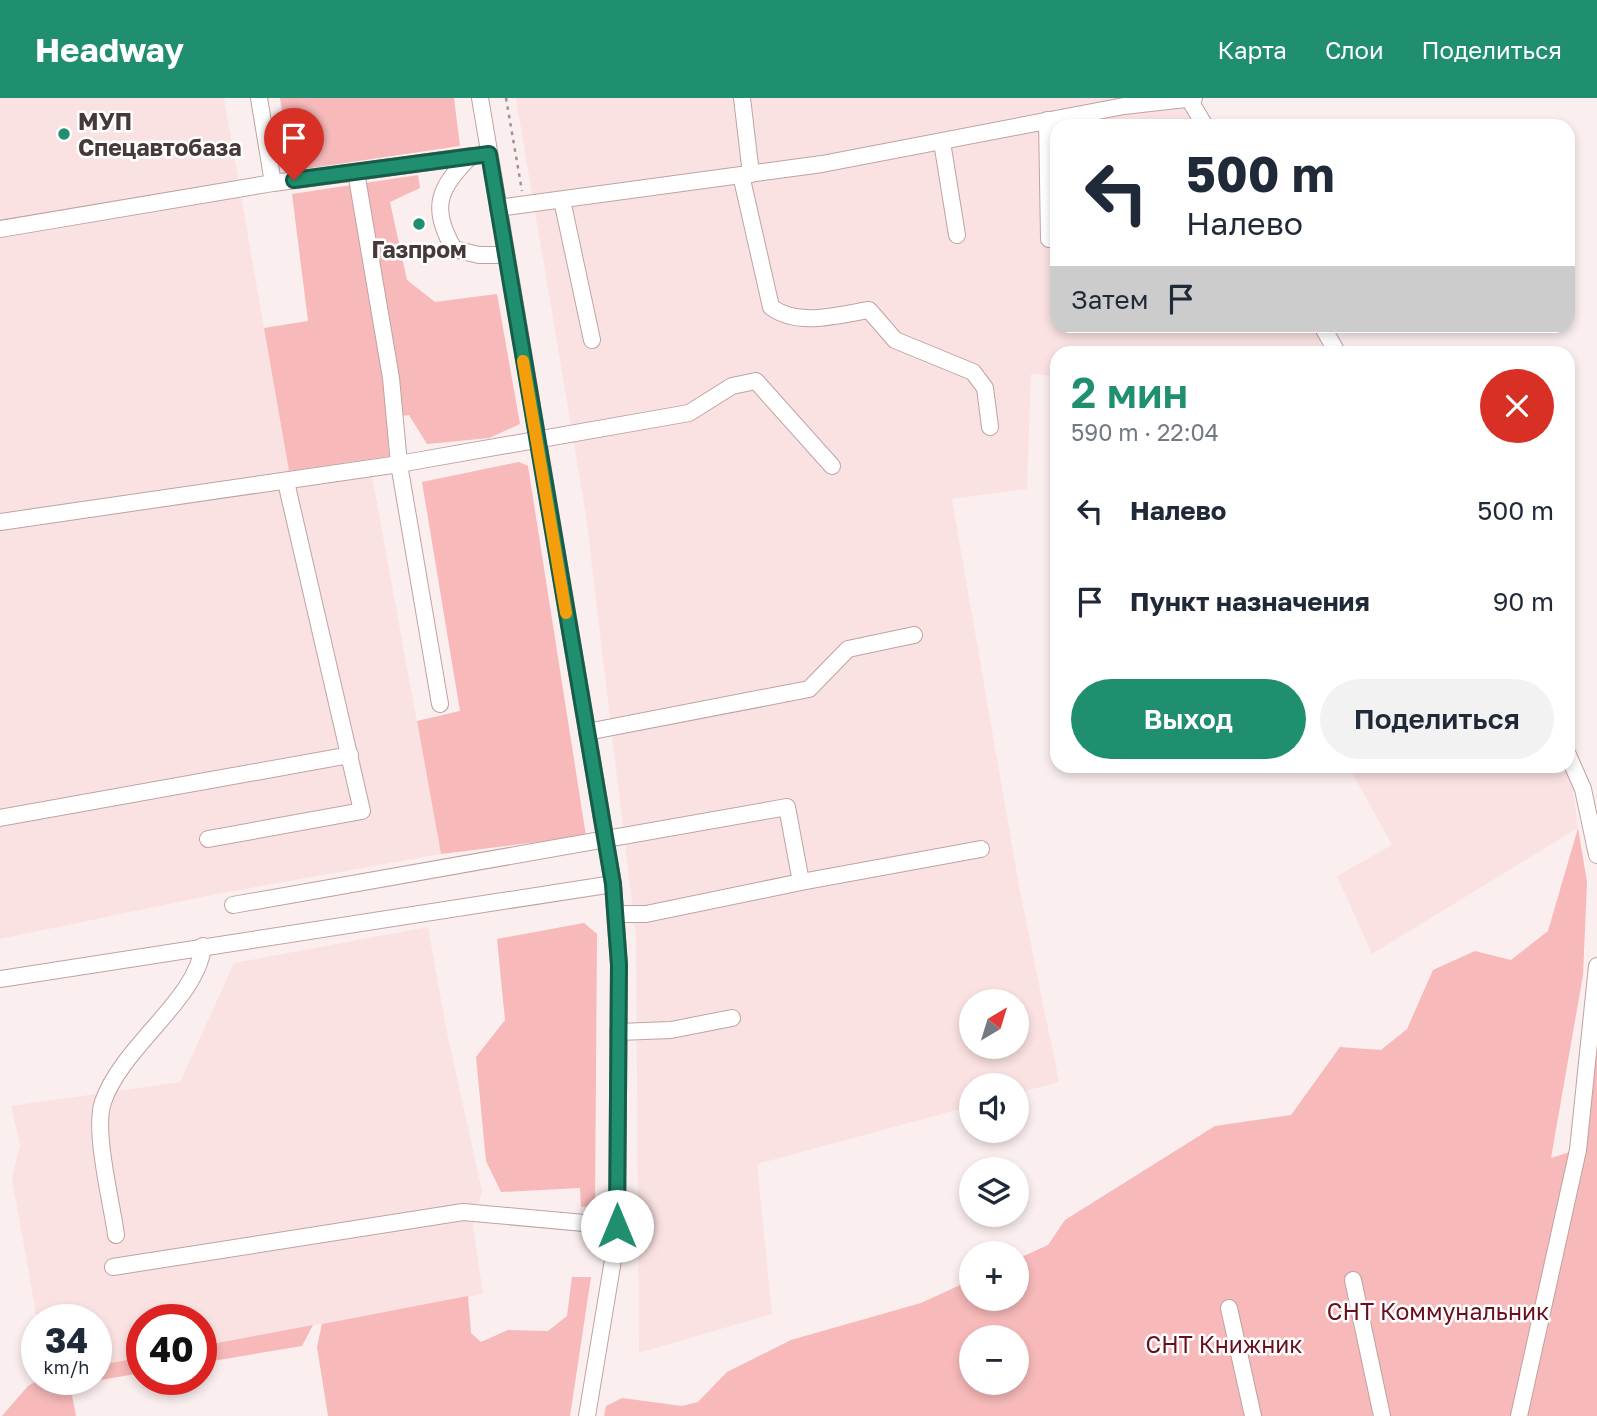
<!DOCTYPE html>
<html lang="ru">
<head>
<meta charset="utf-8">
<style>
	body { margin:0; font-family:"Golos Text",sans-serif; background:#f2f2f3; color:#1f2937; height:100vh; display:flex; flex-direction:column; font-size:26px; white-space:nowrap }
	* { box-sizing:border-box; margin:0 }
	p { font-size:23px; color:#747a83 }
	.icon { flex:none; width:38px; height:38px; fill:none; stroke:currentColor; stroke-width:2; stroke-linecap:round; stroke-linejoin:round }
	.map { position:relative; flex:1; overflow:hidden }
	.sheet { position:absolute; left:1050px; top:248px; width:525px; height:427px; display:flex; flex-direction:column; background:#fff; border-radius:21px; box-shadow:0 4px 10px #0003 }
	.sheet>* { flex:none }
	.hud { position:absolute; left:1050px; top:21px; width:525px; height:214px; border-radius:21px; box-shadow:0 4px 10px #0003; background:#fff; color:#1f2937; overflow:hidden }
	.needle { width:46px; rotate:38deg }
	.controls { position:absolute; left:959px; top:891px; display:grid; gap:14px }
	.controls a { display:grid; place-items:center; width:70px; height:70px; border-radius:50%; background:#fff; box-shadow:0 4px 10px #0003; font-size:35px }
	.speed { position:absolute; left:21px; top:1206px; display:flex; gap:14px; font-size:35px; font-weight:700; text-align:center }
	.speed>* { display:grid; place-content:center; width:91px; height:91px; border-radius:50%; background:#fff; box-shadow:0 4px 10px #0003; line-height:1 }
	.speed small { font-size:18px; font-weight:400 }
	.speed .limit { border:10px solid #d22; background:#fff; color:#111 }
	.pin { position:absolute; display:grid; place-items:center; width:60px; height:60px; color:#fff; margin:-72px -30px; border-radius:50% 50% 50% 0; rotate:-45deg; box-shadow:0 0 7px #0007 }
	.pin .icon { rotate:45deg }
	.me { position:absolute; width:77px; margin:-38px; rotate:0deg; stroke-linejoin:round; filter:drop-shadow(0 0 5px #0008) }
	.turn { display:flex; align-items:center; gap:24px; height:147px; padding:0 21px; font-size:32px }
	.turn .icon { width:91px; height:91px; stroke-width:2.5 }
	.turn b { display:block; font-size:49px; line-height:60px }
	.then { display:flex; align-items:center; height:66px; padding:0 21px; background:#0003; gap:14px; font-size:26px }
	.round { display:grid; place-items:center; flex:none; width:74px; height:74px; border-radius:37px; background:#f2f2f3 }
	.head { display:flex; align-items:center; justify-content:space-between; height:119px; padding:0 21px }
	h1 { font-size:42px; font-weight:600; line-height:52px; color:#208f70 }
	.button { display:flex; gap:14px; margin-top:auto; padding:14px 21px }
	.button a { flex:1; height:80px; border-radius:42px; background:#208f70; color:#fff; font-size:28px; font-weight:600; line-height:80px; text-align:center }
	.button a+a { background:#f2f2f3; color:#1f2937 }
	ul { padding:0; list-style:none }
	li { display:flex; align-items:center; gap:21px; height:91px; padding:0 21px }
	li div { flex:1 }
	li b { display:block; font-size:26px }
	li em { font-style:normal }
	header { display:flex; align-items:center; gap:42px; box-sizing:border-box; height:98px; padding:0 35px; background:#208f70; color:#fff }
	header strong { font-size:33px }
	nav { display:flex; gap:38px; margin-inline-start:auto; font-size:24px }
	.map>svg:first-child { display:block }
	.built { fill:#fbe2e2; fill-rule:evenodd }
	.green { fill:#f7b9b9; fill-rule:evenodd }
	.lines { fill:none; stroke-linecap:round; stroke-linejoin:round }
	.minor-casing { stroke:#c0a2a2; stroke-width:18 }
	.path { stroke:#a09393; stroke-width:2.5; stroke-dasharray:3.5 5; stroke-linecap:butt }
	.minor { stroke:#fff; stroke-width:16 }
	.route-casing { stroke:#155d49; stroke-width:18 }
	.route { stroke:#208f70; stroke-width:12 }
	.slow { stroke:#f59e0b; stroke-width:12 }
	.poi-dot { fill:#208f70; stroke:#fff; stroke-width:2.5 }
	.labels { text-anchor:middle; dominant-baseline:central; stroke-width:5; stroke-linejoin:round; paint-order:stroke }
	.poi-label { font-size:23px; font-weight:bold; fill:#463939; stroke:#fff; text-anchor:start }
	.park-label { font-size:23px; fill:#6b0e1e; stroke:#fff }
</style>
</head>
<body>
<header>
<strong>Headway</strong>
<nav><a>Карта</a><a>Слои</a><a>Поделиться</a></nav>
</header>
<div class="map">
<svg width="1597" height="1318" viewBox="0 0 1597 1318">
	<rect width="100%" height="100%" fill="#fbeeee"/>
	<g class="built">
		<path d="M0,0H224L289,373L369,361L441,756L222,795L0,841Z"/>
		<path d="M516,0H1195L1211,28H1057V228H1332L1349,255L1057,256V278L1031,276L1027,391L952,401L1019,788L1059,984L1017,995V987H971V1008L757,1066L772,1216L639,1255L636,839L586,418ZM971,903H1017V948H971Z"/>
		<path d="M1568,655L1578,730L1372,856L1337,778L1392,747L1349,669L1568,668Z"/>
		<path d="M428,829L447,935L482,1093L473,1128L483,1196L201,1248V1222H142V1259L96,1268V1222L37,1221L12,1081L20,1047L11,1008L180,984L234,865Z"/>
	</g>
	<g class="green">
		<path d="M280,0H454L460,48L291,73Z"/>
		<path d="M418,77L420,90L390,104L407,182L435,204L497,196L520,326L489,340L427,346L409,317L387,320L389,358L289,373L264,230L308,223L292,96Z"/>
		<path d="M519,364L528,368L586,738L441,756L417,623L460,613L422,384Z"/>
		<path d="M1578,730L1587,784L1583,877L1551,1060L1579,1051L1597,955V1318H604L606,1308L622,1300L682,1308L698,1304L727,1274L791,1242L921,1205L971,1182V1200H1017V1161L1048,1147L1065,1122L1215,1028L1291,1017L1340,949L1381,952L1407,931L1433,872L1475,853L1511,862L1548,833ZM971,1239H1017V1284H971Z"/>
		<path d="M584,825L597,836L595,1108L581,1109L580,1090L501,1094L486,1063L476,959L505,922L497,841Z"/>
		<path d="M572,1179H591L570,1318H328L317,1249L322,1226L468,1198L471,1235L481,1244L508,1232L548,1233L567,1218Z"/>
		<path d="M313,1227L302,1248L201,1265V1248Z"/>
		<path d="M142,1259V1275L70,1287L76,1318H2L28,1288L40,1281H96V1268Z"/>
	</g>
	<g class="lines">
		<defs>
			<g id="minor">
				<path d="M259,0L273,85"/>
				<path d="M480,0L613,786L619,867L617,1138L587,1318"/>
				<path d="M742,0L751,76"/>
				<path d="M1189,1L1205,28"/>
				<path d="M1047,22L1049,141"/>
				<path d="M942,44L957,137"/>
				<path d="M471,58C438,90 430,110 454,151L479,157H505"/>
				<path d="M356,74L472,58"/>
				<path d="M741,77L771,209C798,229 837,217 869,212L895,242L973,274L985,290L990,329"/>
				<path d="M562,102L592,242"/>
				<path d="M498,110L822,66L1124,8L1194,0"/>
				<path d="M0,131L273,85L356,74L391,280L399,366L440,606"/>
				<path d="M1322,228L1338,256"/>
				<path d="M0,424L399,366L689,315L732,288L756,283L832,368"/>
				<path d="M587,634L809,591L848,551L914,537"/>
				<path d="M1568,657L1583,691L1597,757"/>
				<path d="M0,720L350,657"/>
				<path d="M208,741L362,713L286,384"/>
				<path d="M801,784L981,751"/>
				<path d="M233,807L787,709L801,784L646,816H615"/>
				<path d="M0,881L613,786"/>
				<path d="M618,934L671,932L732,920"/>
				<path d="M116,1137C112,1106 93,1032 103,1004C122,948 198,901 203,848"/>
				<path d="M113,1169L463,1114L617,1128"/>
				<path d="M1353,1182L1382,1318"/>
				<path d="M1229,1210L1253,1318"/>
				<path d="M1519,1318L1578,1052L1597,868"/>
			</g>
		</defs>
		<use href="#minor" class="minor-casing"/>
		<path class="path" d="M506,0L522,93"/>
		<use href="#minor" class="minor"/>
	</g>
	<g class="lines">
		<defs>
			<path id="route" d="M294,82L489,56L613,786L619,867L617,1128"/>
		</defs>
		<use href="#route" class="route-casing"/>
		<use href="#route" class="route"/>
		<path class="slow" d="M523,263L566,515"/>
	</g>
	<g class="poi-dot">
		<circle cx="64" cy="36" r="7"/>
		<circle cx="419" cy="126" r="7"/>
	</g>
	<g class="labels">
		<g class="poi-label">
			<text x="78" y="23">МУП<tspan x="78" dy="26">Спецавтобаза</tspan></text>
			<text x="419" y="151" text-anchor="middle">Газпром</text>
		</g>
		<g class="park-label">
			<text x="1438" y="1213">СНТ Коммунальник</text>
			<text x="1224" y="1246">СНТ Книжник</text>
		</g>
	</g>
</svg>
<div class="controls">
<a><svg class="needle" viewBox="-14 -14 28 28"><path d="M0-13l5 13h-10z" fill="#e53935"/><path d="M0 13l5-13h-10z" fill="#747a83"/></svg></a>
<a><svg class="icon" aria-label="sound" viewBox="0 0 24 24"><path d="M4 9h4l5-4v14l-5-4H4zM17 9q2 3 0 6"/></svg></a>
<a><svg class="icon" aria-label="layers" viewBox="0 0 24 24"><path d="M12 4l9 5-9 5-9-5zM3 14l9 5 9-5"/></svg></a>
<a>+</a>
<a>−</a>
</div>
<div class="speed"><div>34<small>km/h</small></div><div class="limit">40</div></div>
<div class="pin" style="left:294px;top:82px;background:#d93025"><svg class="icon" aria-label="arrive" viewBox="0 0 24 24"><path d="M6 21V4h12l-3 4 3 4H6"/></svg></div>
<svg class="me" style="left:617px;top:1128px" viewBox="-20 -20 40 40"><circle r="19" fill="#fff"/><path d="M0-13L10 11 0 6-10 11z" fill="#208f70"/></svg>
<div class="hud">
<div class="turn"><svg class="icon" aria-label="left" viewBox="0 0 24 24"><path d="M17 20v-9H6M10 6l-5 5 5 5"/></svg><div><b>500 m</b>Налево</div></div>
<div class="then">Затем<svg class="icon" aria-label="arrive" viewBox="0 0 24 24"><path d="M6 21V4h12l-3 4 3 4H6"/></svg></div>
</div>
<section class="sheet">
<div class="head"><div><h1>2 мин</h1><p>590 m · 22:04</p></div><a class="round" style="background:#d93025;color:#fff"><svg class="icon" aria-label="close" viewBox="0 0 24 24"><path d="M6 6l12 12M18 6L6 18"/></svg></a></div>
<ul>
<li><svg class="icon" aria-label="left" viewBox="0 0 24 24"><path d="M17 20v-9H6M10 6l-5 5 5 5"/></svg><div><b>Налево</b></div><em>500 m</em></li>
<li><svg class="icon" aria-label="arrive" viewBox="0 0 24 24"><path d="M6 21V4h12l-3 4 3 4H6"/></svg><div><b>Пункт назначения</b></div><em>90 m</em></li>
</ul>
<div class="button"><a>Выход</a><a>Поделиться</a></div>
</section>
</div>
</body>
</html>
